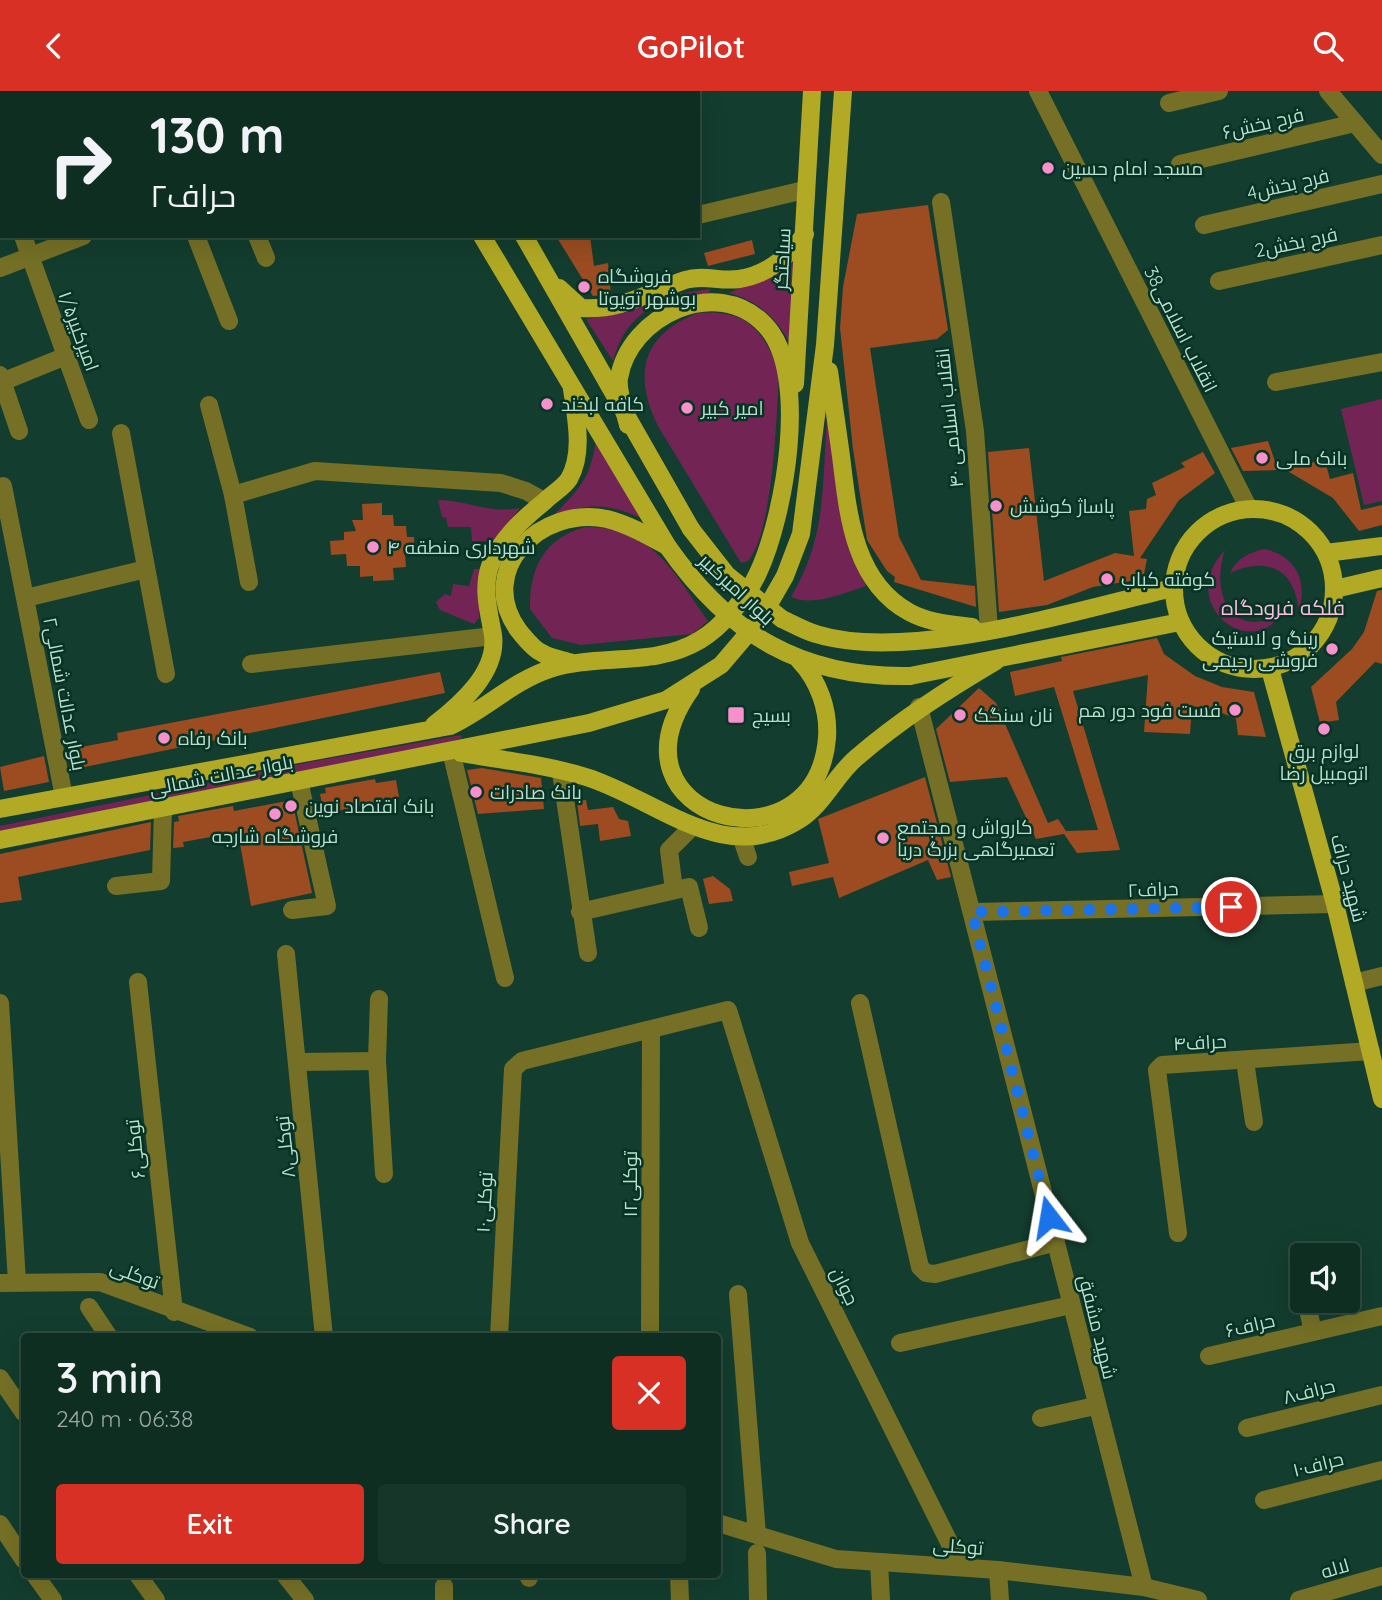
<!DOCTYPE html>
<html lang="en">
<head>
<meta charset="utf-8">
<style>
	body { margin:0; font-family:Quicksand,Cairo,sans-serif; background:#17362a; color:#f1f3f6; height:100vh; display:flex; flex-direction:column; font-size:26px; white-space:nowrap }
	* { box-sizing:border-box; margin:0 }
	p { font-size:23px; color:#9ba8a5 }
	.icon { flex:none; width:38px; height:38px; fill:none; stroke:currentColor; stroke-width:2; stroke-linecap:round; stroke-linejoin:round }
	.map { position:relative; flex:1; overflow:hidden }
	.details { position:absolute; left:21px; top:1242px; width:700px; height:245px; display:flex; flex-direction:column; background:#0e2e22; border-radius:7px; box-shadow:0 7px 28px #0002,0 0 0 2px #2e4a40 }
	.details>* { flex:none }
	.top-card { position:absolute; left:0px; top:0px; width:700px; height:147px; box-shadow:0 7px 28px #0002,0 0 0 2px #2e4a40; background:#0e2e22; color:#f1f3f6; overflow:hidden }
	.buttons { position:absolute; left:1290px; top:1152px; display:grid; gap:14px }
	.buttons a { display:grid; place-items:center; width:70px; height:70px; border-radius:7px; background:#0e2e22; box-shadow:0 7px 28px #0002,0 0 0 2px #2e4a40; font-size:35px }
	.pin { position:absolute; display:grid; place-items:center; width:60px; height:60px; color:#fff; margin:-30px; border:4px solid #fff; border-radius:50%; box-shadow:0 2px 7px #0007 }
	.me { position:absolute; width:77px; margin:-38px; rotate:346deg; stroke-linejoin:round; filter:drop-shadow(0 0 5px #0008) }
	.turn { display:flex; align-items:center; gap:24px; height:147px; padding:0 35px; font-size:32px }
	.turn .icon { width:91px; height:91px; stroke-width:2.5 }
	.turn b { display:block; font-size:49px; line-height:60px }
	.round { display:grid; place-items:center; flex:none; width:74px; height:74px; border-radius:7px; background:#17362a }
	.headline { display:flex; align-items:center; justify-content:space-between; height:119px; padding:0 35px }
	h1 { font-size:42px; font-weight:600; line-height:52px }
	.button { display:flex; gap:14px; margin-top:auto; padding:14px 35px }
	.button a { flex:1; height:80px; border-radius:7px; background:#d93025; color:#fff; font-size:28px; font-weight:600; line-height:80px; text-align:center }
	.button a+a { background:#17362a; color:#f1f3f6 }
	header { display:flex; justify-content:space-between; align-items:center; height:91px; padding:0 35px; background:#d93025; color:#fff; font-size:32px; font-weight:600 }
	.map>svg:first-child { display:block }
	.green { fill:#722554 }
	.building { fill:#9c4c20 }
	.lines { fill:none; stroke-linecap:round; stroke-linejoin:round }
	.minor { stroke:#757026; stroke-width:18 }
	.major { stroke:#b2aa24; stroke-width:18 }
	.major-bridge { stroke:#b2aa24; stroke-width:18 }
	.route { stroke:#1a73e8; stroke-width:12; stroke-dasharray:0 21.6 }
	.poi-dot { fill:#f890cb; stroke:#063324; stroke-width:2.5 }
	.labels { text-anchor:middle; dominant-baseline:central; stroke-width:5; stroke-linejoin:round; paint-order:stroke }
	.street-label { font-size:19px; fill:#badfce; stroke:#063324 }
	.poi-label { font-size:19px; fill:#badfce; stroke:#063324; text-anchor:start }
	.neighbourhood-label { font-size:21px; fill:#fabede; stroke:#063324 }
</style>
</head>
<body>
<header><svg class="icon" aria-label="back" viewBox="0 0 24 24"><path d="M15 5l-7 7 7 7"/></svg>GoPilot<svg class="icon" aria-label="search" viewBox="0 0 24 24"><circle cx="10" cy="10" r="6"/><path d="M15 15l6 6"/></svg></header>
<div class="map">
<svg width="1382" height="1509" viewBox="0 0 1382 1509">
	<rect width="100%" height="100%" fill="#133d2e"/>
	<g class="green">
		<path d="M794,171L791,254C777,227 758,210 729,202Z"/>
		<path d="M710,198L709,205C660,207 627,219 613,270L586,228L624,222L669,204Z"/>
		<path d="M698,222C745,218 763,237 779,281C777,321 773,443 748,470L741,472L658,335C633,284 641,244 698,222Z"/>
		<path d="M1382,308V410L1364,414L1341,318Z"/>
		<path d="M827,326L849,459L866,495C843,502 814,516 791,506C827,446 822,394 827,326Z"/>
		<path d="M596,349L641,427C606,412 588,412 553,425C580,397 590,389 596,349Z"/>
		<path d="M438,409C468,409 486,423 520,417L494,450H472L471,436H448L446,427L442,426Z"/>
		<path d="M586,436C653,436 674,482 708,530L692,543L581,554L552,547L530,518C529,477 545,446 586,436Z"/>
		<path d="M1265,458C1298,466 1307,491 1299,521C1295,478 1268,465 1230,482C1237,467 1250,461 1265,458Z"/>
		<path d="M1225,459C1209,504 1234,551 1282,522C1249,572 1175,511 1225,459Z"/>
		<path d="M474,478H482L479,527L474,533L440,519L436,511L445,503L451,505L453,493L469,495Z"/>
		<path d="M461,644L462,647L434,656L0,741V735L315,670Z"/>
	</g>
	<g class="building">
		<path d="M928,114L948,239L937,248L870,257L899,446L921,489L975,495L976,516L894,491L895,486L887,480L867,449L853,358L840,237L843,196L857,123Z"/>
		<path d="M556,145H590L594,175L608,172L611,204L593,205Z"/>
		<path d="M752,149L755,163L708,175L704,162Z"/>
		<path d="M1268,350L1278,379L1243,380L1231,357Z"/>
		<path d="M1029,357L1044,490L1115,462L1134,465L1129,420L1146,418L1147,408L1156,404L1152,392L1185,376L1181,372L1203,361L1215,382L1179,409L1140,467L1147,468L1143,488L1093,496L1047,514L999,521L988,361Z"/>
		<path d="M1325,370L1330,388L1353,382L1361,419L1382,414V434L1359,440L1333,407L1279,375Z"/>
		<path d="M382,412V424H393L394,435H406L407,446H414L415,462L405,463L406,476L393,477L394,489L373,490V485L360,486V475H347L346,463L331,464L330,450L344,449V441L356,440L352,429H363L362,413Z"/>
		<path d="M1382,499V573L1375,571L1336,611L1339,629L1320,632L1311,596L1352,558L1364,541L1377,500Z"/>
		<path d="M1157,547L1164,563L1195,585L1222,596L1254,601L1266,646L1238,644L1236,628L1215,619L1192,615L1190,643L1144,641L1148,584L1073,600L1120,759L1077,762L1064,743L1036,748L1007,686L950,691L936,638L979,597L996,612L1048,732L1058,728L1066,740L1098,739L1054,596L1015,605L1010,581L1062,570L1061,566Z"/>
		<path d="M440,581L445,602L70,679L66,659L118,649L117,642Z"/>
		<path d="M44,665L49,691L4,700L0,676Z"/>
		<path d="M482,677L541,687L544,718L478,723L467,679Z"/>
		<path d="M925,686L951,786L937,789L928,769L839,807L833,786L792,795L789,781L829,772L818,728Z"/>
		<path d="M375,688L376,692L396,689L399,706L324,723L320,703L326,702L325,697Z"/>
		<path d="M292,709L312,802L251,815L238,741L183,751L184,756L173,757L174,731L179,730L178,725L233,715L234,720Z"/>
		<path d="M586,709L588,719L613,716L619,728L628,730L631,745L600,750L598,733L580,735L577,710Z"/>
		<path d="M151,731L150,759L18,786L22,809L0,812V763Z"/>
		<path d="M713,785L730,798L733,810L709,813L703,788Z"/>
	</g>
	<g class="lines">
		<g class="minor">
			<path d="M140,0L141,2"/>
			<path d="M1038,0L1249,418"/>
			<path d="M1328,0L1382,64"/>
			<path d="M681,2V0"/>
			<path d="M1169,12L1219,0"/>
			<path d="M1180,73L1355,32"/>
			<path d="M0,81L2,86"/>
			<path d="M941,111L975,340L989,539"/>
			<path d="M698,124L804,99"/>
			<path d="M1204,134L1382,93"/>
			<path d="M23,145L89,329"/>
			<path d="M196,145L229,230"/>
			<path d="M257,145L266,167"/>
			<path d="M0,177L83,145"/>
			<path d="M1219,190L1382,154"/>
			<path d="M0,284L19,340"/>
			<path d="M2,291L66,265"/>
			<path d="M1276,291L1382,271"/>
			<path d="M209,314L233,404"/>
			<path d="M121,342L166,583"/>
			<path d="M3,395L64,706"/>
			<path d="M249,491L233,404L315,380L501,392L526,400L544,410"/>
			<path d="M26,507L146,478"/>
			<path d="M251,573L493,545"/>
			<path d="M919,616L1144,1496"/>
			<path d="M451,660L505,887"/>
			<path d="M561,681L588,862"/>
			<path d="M741,745L748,766"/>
			<path d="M116,795L161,790L163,717"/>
			<path d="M674,799L669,759L692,736"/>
			<path d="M292,819L327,815L299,690"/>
			<path d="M580,821L689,796L699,837"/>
			<path d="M973,821L1335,813"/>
			<path d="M286,863L324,1246"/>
			<path d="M138,891L174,1221"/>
			<path d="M1354,892L1382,885"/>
			<path d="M379,908L377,970L384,1083"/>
			<path d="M0,912L17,1191"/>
			<path d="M860,912L920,1176L926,1182L935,1183L1056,1151"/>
			<path d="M1245,970L1254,1031"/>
			<path d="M297,971L377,970"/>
			<path d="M1178,1142L1157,979L1162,974L1371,960"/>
			<path d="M0,1192L100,1191L250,1246"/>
			<path d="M738,1203L757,1444"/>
			<path d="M1306,1209L1313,1241"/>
			<path d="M89,1216L109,1246"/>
			<path d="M499,1246L513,978L522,970L728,919L800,1152L961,1475"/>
			<path d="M650,1246L651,940"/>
			<path d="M900,1252L1071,1214"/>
			<path d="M1209,1265L1382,1225"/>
			<path d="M0,1287L24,1322"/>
			<path d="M1041,1327L1095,1315"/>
			<path d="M1247,1337L1382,1304"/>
			<path d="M1264,1409L1382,1379"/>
			<path d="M718,1432L836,1468L998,1479L1144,1496L1198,1509"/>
			<path d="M0,1433L24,1469"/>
			<path d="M757,1462L758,1509"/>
			<path d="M879,1471L881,1509"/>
			<path d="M998,1479L1000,1509"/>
			<path d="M35,1484L53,1509"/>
			<path d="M138,1484L156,1509"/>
			<path d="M285,1484L305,1509"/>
			<path d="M679,1484L680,1509"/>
			<path d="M529,1487V1484"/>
			<path d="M444,1495V1509"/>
			<path d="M1299,1509L1382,1485"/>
		</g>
		<g class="major">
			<path d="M398,0L399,2"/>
			<path d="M438,0L439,2"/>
			<path d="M482,145L668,456"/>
			<path d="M524,145L691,438"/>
			<path d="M559,197L581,217C621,220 649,201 685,189C704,183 720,191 739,188C767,184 789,165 805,143"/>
			<path d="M829,280C833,308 837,337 841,365C848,422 853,490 909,521C929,532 950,533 972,536"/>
			<path d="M795,293L812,0"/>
			<circle cx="1254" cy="498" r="80"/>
			<path d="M1326,462L1382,455"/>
			<path d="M1335,498L1382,487"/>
			<path d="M782,528C793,533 805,540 816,543C909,572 1077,519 1173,497"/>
			<path d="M572,572C563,569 550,567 542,562C533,558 525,547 519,540C474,479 541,414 607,428C627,433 647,444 665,454"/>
			<path d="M1270,578L1335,813L1382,1008"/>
			<path d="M910,585L1180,531"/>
			<path d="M691,598C598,729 816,785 827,647C829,619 819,590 799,569"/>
			<path d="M434,634C460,614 498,581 493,544C489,521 482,498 490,475C500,448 524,427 545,410C552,403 564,396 569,388C584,362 576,326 572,298"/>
			<path d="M461,662C502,669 547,674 586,686C657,708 723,777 799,729C824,713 835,685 856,667C900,629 947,599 996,570"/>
			<path d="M0,718L450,635C485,619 513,590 550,578C598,562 654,577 700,549C722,536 747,506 758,482C784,427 811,282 765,234C717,183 629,225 619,287C617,301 625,320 628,334"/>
			<path d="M0,749L589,632L666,609L721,574L761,527L785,485L801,443L825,254L843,0"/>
		</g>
		<g class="major-bridge">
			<path d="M691,438L727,484L782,528"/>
			<path d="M668,456C730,544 801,587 910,585"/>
		</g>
	</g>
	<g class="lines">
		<path class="route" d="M1049,1126L972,821L1231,816"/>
	</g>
	<g class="poi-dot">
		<circle cx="1048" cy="77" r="7"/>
		<circle cx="584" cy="196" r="7"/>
		<circle cx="547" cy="313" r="7"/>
		<circle cx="687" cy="317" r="7"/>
		<circle cx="1262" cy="367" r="7"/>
		<circle cx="996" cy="415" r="7"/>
		<circle cx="373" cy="456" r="7"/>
		<circle cx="1107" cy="488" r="7"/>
		<circle cx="1332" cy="558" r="7"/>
		<circle cx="1235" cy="619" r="7"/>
		<rect x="727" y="615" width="18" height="18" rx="3.5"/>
		<circle cx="960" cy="624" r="7"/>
		<circle cx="1324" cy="638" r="7"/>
		<circle cx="164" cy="647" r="7"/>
		<circle cx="476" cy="701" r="7"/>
		<circle cx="291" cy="715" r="7"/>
		<circle cx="275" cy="723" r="7"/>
		<circle cx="883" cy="747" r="7"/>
	</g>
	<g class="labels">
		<g class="street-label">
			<text transform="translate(1263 32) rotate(-13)">فرح بخش۶</text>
			<text transform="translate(1288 93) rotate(-13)">4فرح بخش</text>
			<text transform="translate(1296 151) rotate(-12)">2فرح بخش</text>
			<text transform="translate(782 168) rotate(-87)">سیاحتگر</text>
			<text transform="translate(1181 238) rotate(63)">38انقلاب اسلامی</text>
			<text transform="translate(79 240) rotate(70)">امیرکبیر۱/۵</text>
			<text transform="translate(949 327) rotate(-96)">انقلاب اسلامی ۴۰</text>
			<text transform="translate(737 498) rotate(43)">بلوار امیرکبیر</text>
			<text transform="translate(65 603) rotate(79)">بلوار عدالت شمالی۲</text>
			<text transform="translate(221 684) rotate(-11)">بلوار عدالت شمالی</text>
			<text transform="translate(1349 787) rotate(75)">شهید حراف</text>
			<text transform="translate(1153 798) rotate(-2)">حراف۲</text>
			<text transform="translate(1200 951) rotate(-3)">حراف۴</text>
			<text transform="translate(285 1056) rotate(-96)">توکلی۸</text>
			<text transform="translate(135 1058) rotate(-96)">توکلی۶</text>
			<text transform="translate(630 1093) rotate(-90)">توکلی۱۲</text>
			<text transform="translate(484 1111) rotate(-87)">۱۰توکلی</text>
			<text transform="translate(135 1183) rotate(20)">توکلی</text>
			<text transform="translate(845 1195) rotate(64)">جوان</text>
			<text transform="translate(1250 1234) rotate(-13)">حراف۶</text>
			<text transform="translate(1098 1236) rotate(76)">شهید مشفق</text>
			<text transform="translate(1309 1300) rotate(-14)">حراف۸</text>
			<text transform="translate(1318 1373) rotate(-14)">حراف۱۰</text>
			<text transform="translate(958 1455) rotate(4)">توکلی</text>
			<text transform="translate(1335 1477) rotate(-16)">لاله</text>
		</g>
		<g class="poi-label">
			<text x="1062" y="77">مسجد امام حسین</text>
			<text x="598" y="185">فروشگاه<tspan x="598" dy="22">بوشهر تویوتا</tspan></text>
			<text x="561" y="313">کافه لبخند</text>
			<text x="701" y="317">امیر کبیر</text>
			<text x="1276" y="367">بانک ملی</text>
			<text x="1010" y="415">پاساژ کوشش</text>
			<text x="387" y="456">شهرداری منطقه ۴</text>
			<text x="1121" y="488">کوفته کباب</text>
			<text x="1318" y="547" text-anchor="end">رینگ و لاستیک<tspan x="1318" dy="22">فروشی رحیمی</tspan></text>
			<text x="1221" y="619" text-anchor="end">فست فود دور هم</text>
			<text x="752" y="624">بسیج</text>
			<text x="974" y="624">نان سنگک</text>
			<text x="178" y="647">بانک رفاه</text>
			<text x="1324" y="660" text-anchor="middle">لوازم برق<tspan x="1324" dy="22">اتومبیل رضا</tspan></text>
			<text x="490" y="701">بانک صادرات</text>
			<text x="305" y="715">بانک اقتصاد نوین</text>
			<text x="897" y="736">کارواش و مجتمع<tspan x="897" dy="22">تعمیرگاهی بزرگ دریا</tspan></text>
			<text x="275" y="745" text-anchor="middle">فروشگاه شارجه</text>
		</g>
		<g class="neighbourhood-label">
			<text x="1283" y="516">فلکه فرودگاه</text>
		</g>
	</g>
</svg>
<div class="buttons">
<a><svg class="icon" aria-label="sound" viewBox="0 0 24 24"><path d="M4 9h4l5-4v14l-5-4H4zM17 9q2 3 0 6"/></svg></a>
</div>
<div class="pin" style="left:1231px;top:816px;background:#d93025"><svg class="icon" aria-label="arrive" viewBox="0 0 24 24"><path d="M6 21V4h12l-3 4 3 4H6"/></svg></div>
<svg class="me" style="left:1049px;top:1126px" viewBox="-20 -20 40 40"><path d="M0-17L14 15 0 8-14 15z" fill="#1a73e8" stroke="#fff" stroke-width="4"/></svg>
<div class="top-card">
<div class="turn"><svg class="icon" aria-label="right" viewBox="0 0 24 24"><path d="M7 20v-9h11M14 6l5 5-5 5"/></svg><div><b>130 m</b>حراف۲</div></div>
</div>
<section class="details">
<div class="headline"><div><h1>3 min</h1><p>240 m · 06:38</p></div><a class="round" style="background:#d93025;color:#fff"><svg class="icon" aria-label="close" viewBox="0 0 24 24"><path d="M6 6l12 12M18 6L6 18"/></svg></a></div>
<div class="button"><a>Exit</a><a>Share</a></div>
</section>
</div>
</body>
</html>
